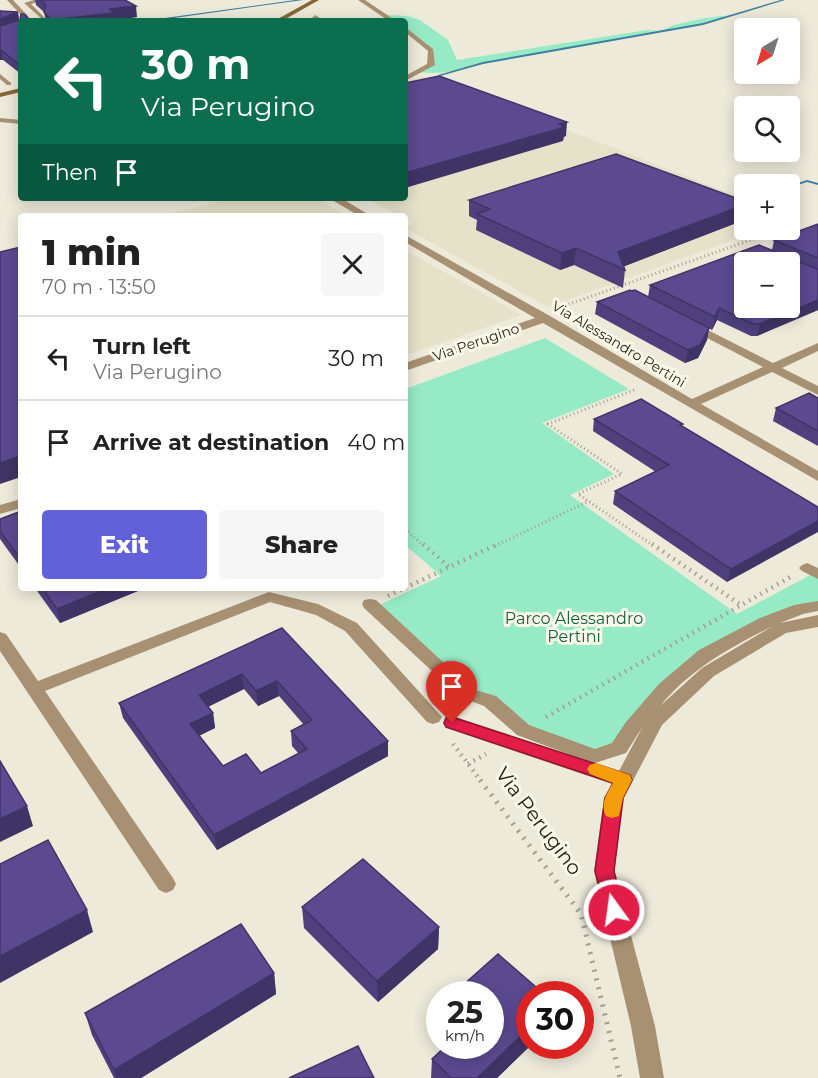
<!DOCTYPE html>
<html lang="en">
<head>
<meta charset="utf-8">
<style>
	body { margin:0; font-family:Montserrat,sans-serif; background:#f6f6f6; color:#222; height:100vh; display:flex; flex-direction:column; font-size:22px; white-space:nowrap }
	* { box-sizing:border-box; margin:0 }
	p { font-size:20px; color:#767676 }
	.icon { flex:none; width:33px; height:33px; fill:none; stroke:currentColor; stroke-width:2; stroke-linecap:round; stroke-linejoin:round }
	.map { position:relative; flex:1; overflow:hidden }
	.side { position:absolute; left:18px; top:213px; width:390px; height:378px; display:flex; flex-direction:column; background:#fff; border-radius:6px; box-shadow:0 3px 15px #0003 }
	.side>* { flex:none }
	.guide { position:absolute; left:18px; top:18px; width:390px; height:183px; border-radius:6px; box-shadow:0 3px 15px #0003; background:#0b6e4f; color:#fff; overflow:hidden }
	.needle { width:39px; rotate:218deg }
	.tools { position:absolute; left:734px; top:18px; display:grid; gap:12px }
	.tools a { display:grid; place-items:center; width:66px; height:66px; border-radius:6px; background:#fff; box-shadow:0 3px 15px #0003; font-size:30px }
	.speed { position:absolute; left:426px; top:981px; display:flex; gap:12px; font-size:30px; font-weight:700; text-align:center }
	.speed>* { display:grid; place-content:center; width:78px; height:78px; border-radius:50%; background:#fff; box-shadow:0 3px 15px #0003; line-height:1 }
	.speed small { font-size:15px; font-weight:400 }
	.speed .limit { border:9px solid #d22; background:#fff; color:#111 }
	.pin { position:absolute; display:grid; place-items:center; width:51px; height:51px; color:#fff; margin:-62px -26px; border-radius:50% 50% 50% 0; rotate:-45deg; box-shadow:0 0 6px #0007 }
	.pin .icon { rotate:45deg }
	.me { position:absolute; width:66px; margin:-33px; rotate:346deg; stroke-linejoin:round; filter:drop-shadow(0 0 4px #0008) }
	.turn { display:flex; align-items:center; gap:21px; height:126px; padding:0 24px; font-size:27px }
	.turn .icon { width:78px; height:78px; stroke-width:2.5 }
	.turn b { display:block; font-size:42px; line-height:51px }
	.then { display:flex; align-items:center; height:57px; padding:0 24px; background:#0003; gap:12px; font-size:22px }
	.round { display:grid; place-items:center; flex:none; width:63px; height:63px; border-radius:6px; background:#f6f6f6 }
	.summary { display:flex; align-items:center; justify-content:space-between; height:102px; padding:0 24px }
	h1 { font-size:36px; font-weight:800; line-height:45px }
	.primary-button { display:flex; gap:12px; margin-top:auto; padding:12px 24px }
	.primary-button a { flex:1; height:69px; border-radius:6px; background:#6261da; color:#fff; font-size:24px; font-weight:800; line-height:69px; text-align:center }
	.primary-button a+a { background:#f6f6f6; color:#222 }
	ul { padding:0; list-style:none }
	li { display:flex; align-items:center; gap:18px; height:84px; padding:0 24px; border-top:2px solid #e0e0e0 }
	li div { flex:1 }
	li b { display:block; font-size:22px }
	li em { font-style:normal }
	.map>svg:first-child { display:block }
	.built { fill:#e6e1c9 }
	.green { fill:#97eac6 }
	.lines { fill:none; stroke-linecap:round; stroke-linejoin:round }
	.stream { fill:#3c7f9e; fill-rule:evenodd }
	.path-far2 { stroke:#a3a093; stroke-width:3; stroke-dasharray:1 3; stroke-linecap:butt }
	.path-far1 { stroke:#a3a093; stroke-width:4.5; stroke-dasharray:1.5 5; stroke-linecap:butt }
	.path { stroke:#a3a093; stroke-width:5; stroke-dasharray:2 7; stroke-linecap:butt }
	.lane { fill:#a89173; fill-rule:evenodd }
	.street { fill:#a89173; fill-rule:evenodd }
	.secondary { fill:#886638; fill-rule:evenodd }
	.wall { fill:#4f407d; fill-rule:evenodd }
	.shaded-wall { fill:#403466 }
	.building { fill:#5c4a91; stroke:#403466; stroke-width:1.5; fill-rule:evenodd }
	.route { fill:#e11d48; stroke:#92132f; stroke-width:1.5 }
	.slow { fill:#f59e0b }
	.labels { text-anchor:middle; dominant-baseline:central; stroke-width:6; stroke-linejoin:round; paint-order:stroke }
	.far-street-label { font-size:14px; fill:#24231d; stroke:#fbf8e7 }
	.park-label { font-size:16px; fill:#126046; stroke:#fbf8e7 }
	.near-street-label { font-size:20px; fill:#24231d; stroke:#fbf8e7 }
</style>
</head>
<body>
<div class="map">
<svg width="818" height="1078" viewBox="0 0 818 1078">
	<rect width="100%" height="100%" fill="#eeeada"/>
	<g class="built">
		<path d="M421,76L615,148L744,199V230H761L548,307L405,228L413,223L405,218V216H400L366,198H405V82Z"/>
		<path d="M233,198H316L346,216H161Z"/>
		<path d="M405,250L484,294L521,315L405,355Z"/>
	</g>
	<g class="green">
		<path d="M385,15L407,16L420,20L448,40L457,60L647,30C667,32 662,28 678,24C697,19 715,16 734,15L691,26C626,39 561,50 496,61C469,66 447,76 419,72L431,65V50L405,29V21H393Z"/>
		<path d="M545,338L629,389L542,423L614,474L570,495L737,614L814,573L818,575V605L704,652L602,754L536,734L466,689L377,606L441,576L405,545V389Z"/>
	</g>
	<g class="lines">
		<g class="stream">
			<path d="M295,0H303L167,19L165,18Z"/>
			<path d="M781,0H785L703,25L483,64L440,76L438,75L483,62L703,23Z"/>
			<path d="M807,180L818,183V185L807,182L789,188V186Z"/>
		</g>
		<g class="path-far2">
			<path d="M789,226L797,223"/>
			<path d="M561,307L779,230"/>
			<path d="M634,390L548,424L622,474L578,494L654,546"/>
			<path d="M405,529L424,546"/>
			<path d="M495,546L589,501"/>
		</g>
		<g class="path-far1">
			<path d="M423,544L449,567"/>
			<path d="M652,544L741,605"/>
			<path d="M405,588L498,544"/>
			<path d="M388,596L405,588"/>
			<path d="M546,717L792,576"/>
			<path d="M453,744L481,781"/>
			<path d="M468,764L486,754"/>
		</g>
		<path class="path" d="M480,780L581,914L620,1078"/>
		<g class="lane">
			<path d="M34,0H45L31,4L47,20H43L24,3Z"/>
			<path d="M0,74L11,83V85H7L0,79Z"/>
		</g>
		<g class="street">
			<path d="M7,0H13L28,16V21H22L23,17Z"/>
			<path d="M358,0H365L396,21H389Z"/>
			<path d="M315,15L320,18V20L309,21Z"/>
			<path d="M405,27L433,49L435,65L405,81V76L427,64L428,51L405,32Z"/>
			<path d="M0,118L21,120V124L0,122Z"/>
			<path d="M329,198H341L371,216H359Z"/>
			<path d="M405,235L550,316L692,399L763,367L686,327V323H694L773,363L818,343V351L782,368L818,386V395L772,372L701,404L818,471V481L543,323L405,371V363L535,318L405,242Z"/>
			<path d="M21,499V508L0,514V505Z"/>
			<path d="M807,563L818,568V579L802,571L799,568L802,565Z"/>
			<path d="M269,592L318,604L357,623L442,717L439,722L433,724L427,722L345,631L316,615L270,602L45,691L173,878L176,884L173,890L166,893L159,890L0,651V632L6,634L38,681Z"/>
			<path d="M370,599L376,600L472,689L496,696L529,725L595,749L612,743L626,722L659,684L699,650L760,618L794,605L818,601V611L803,614L780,623L818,615V627L786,633L714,676L662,725L624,798L614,871L655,1026L664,1078H640L631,1026L594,871L604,798L612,784L446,728L443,723L446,718L452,716L576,757L517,735L484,706L460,697L364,608L362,604L364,600ZM773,626L702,668L660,706C692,668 729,648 773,626ZM643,726L619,771L595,763L626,753Z"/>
		</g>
		<g class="secondary">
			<path d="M312,0H319L282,21H274Z"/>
			<path d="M21,88V92L0,97V93Z"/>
		</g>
	</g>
	<g class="wall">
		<path d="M35,0H125L137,17L115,20V21H46L44,12L36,5Z"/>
		<path d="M0,11L18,12L19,20L21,21V74L3,60H0Z"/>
		<path d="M469,200L744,220L624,266L625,270L623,288L574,265L560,270L476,230L477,220L469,216Z"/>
		<path d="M818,224V310L757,336H751L717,320L712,330L648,297L650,285L772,250L774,240Z"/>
		<path d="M631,291L709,328L707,340L698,358L685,363L595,314L597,302Z"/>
		<path d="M818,398V446L773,421L776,408Z"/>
		<path d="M594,419L682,426L818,507L727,582L613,504L615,491L656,472L593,431Z"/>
		<path d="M21,511V568L0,539V519Z"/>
		<path d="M35,588H145L60,623Z"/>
		<path d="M282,628L388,741V756L217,850L123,718L119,703ZM244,689L258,706L279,696L304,725L291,731L292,746L299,754L261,773L223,766L199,735L215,728L213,713L208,707Z"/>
		<path d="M302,907L439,927L438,949L378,1002L304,928Z"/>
		<path d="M274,973L276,994L141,1078H114L92,1035L85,1013Z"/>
		<path d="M530,994V1046L497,1078H431L432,1059L445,1046H490Z"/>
		<path d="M440,1007V1040L433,1033V1012Z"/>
	</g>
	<g class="shaded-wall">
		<path d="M136,6L137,17L115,20V21H51V20L110,9Z"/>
		<path d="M18,12L19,21L0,30V19Z"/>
		<path d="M0,50H1L3,60H0Z"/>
		<path d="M567,122L566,136L564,137L563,141L405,188V173Z"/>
		<path d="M744,205V220L620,268L618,252Z"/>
		<path d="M576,248L574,265L560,270L562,253Z"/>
		<path d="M818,300V310L757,336L760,324Z"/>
		<path d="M719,308L717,320L712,330L715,317Z"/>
		<path d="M709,328L707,340L698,358L685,363L688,350Z"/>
		<path d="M21,456V477L0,484V463Z"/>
		<path d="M818,521V532L727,582L731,569Z"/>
		<path d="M108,588H145L60,623L57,609Z"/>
		<path d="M242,674L244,689L201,710L199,695Z"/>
		<path d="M277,681L279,696L258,706L256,691Z"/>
		<path d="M213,713L215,728L193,739L190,724Z"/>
		<path d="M388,741V756L217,850L214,835Z"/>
		<path d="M27,806L33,826L0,842V819Z"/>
		<path d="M87,910L93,932L0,983V956Z"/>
		<path d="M439,927L438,949L378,1002L377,981Z"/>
		<path d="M274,973L276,994L141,1078H116L114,1070Z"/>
		<path d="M530,1027V1046L497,1078H477Z"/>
	</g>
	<g class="building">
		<path d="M40,0H125L136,6L110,9L114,13L51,20L44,12L46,5Z"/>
		<path d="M0,11L18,12L0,19Z"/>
		<path d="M21,14H24L31,21H21V66L1,50H0V26L20,20Z"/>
		<path d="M439,76L567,122L559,124L565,127L405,173V83Z"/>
		<path d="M616,154L744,201V205L618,252L625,270L576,248L562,253L477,214L490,209L469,200Z"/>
		<path d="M155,214L158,216H147Z"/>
		<path d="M818,224V258L774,240Z"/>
		<path d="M759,245L779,253H789L791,259L818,269V300L760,324H753L719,308L715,317L650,285ZM744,262H789V308H744Z"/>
		<path d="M21,247V456L0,463V252Z"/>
		<path d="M630,290L631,291L635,290L709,328L700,345L688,350L597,302Z"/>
		<path d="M809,393L818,398V431L776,408Z"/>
		<path d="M641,399L683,424L680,425L818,507V521L731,569L615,491L669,465L594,419Z"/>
		<path d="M21,511V560L0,531V519Z"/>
		<path d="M42,588H108L57,609Z"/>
		<path d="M282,628L388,741L214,835L119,703ZM242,674L256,691L277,681L312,720L291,731L307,749L261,773L246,754L223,766L190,724L213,713L199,695Z"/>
		<path d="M0,761L27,806L0,819Z"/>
		<path d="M48,840L87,910L0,956V864Z"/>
		<path d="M363,859L439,927L377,981L302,907Z"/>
		<path d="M241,924L274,973L114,1070L85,1013Z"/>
		<path d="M498,954L544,994H530V1027L477,1078H451L432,1059L446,1046H490V994H453Z"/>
		<path d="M440,1007V1018L433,1012Z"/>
		<path d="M358,1046L374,1078H289Z"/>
	</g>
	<path class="route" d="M452,717L630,775L632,780L623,798L614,871L624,910L621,916L614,918L607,916L595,871L605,798L613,783L446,727L444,723L446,718Z"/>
	<path class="slow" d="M596,763L630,775L632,780L623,798L619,816L612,818L606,816C600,804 607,793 613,783L590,774L587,769L590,765Z"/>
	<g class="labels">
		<g class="far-street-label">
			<text transform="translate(476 342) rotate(-19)">Via Perugino</text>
			<text transform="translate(619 344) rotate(31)">Via Alessandro Pertini</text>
		</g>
		<g class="park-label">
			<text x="574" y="618">Parco Alessandro<tspan x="574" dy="18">Pertini</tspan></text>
		</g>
		<g class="near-street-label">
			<text transform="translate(539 821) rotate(53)">Via Perugino</text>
		</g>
	</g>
</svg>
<div class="tools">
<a><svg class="needle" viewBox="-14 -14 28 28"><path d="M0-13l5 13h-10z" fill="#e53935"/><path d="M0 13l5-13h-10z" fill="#767676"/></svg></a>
<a><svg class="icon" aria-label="search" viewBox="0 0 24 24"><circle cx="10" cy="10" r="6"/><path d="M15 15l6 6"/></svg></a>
<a>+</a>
<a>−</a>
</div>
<div class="speed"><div>25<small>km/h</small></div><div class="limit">30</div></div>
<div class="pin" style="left:452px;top:723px;background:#d93025"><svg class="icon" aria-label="arrive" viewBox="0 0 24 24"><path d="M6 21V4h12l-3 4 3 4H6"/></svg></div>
<svg class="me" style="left:614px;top:910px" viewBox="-20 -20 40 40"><circle r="17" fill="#e11d48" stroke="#fff" stroke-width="3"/><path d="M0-11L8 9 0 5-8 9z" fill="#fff"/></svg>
<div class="guide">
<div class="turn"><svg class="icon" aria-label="left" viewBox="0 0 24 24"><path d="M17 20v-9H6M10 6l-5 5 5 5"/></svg><div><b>30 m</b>Via Perugino</div></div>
<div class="then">Then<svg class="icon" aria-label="arrive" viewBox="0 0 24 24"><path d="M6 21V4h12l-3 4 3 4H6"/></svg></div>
</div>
<section class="side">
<div class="summary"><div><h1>1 min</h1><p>70 m · 13:50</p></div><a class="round"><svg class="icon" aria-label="close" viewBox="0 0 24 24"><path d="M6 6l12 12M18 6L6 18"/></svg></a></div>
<ul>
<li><svg class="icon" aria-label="left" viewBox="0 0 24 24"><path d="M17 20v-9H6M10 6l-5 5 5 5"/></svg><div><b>Turn left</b><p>Via Perugino</p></div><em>30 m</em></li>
<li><svg class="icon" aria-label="arrive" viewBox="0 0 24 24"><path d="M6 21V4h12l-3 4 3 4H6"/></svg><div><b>Arrive at destination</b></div><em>40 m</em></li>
</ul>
<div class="primary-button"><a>Exit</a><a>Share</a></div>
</section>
</div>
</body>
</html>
